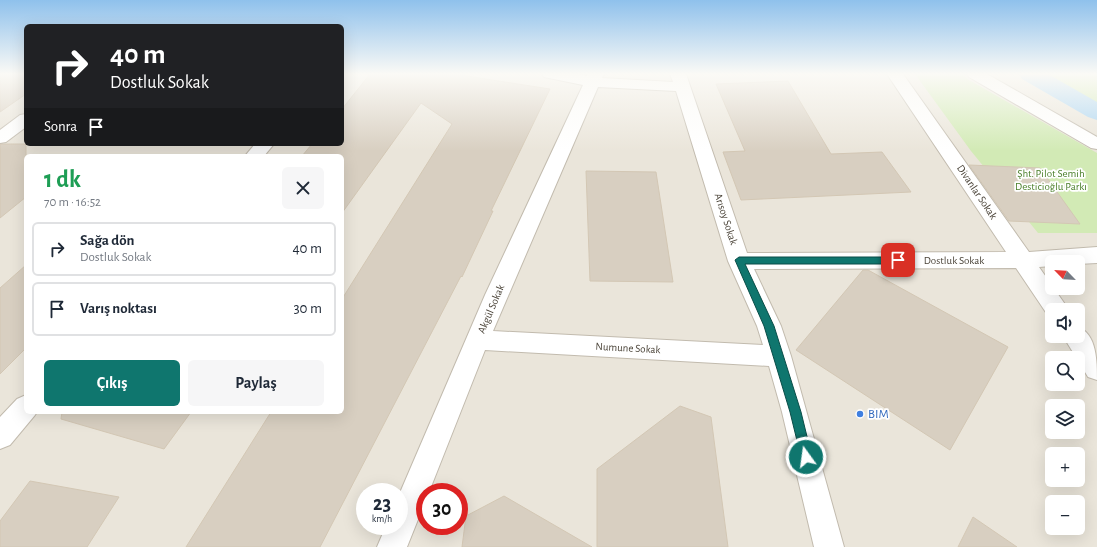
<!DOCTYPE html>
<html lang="tr">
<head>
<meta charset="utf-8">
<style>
	body { margin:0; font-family:"Alegreya Sans",sans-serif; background:#f6f6f7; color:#1f2937; height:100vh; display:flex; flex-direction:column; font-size:15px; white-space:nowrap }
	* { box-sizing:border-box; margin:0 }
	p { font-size:13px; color:#747a83 }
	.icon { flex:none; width:22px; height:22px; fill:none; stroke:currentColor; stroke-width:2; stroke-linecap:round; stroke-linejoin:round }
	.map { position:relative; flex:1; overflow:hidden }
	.panel { position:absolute; left:24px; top:154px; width:320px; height:260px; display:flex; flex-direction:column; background:#fff; border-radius:6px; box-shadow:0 4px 16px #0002 }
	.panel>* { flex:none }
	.top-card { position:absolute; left:24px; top:24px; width:320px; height:122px; border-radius:6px; box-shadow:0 4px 16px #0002; background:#202124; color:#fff; overflow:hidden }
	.needle { width:26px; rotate:295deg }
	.fabs { position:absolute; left:1045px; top:255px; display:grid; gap:8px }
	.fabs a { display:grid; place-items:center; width:40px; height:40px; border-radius:6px; background:#fff; box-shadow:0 4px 16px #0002; font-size:20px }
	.speed { position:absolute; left:356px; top:483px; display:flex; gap:8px; font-size:20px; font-weight:700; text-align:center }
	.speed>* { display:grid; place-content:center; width:52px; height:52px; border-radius:50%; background:#fff; box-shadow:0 4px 16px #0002; line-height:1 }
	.speed small { font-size:10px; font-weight:400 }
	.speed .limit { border:6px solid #d22; background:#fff; color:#111 }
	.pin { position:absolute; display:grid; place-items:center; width:34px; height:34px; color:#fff; margin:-17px; border-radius:8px; box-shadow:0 2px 6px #0006 }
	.me { position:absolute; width:44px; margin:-22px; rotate:346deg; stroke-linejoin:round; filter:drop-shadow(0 0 3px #0008) }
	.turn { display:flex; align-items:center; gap:14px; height:84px; padding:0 20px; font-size:18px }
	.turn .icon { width:52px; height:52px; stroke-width:2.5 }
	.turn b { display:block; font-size:28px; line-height:34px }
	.then { display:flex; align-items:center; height:38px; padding:0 20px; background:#0003; gap:8px; font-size:15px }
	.round { display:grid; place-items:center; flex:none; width:42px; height:42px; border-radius:6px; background:#f6f6f7 }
	.headline { display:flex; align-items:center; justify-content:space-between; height:68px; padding:0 20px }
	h1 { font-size:24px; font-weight:700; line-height:30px; color:#1e9e55 }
	.cta { display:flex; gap:8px; margin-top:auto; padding:8px 20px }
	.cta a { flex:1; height:46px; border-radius:6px; background:#0f766e; color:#fff; font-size:16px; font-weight:700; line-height:46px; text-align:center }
	.cta a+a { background:#f6f6f7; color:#1f2937 }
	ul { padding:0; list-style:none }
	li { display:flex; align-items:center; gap:12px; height:54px; margin:0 8px 6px; padding:0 12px; border:2px solid #e0e1e3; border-radius:6px }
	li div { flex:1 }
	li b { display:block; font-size:15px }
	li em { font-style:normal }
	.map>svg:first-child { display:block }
	.residential { fill:#eae5da; fill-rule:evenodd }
	.green { fill:#d2eab5 }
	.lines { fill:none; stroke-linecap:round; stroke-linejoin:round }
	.canal { fill:#a9d4f2; fill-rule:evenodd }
	.building { fill:#d8cfc1; stroke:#d3c7b4 }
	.street-casing { stroke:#c2bbae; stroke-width:2 }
	.street { fill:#fff; fill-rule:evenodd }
	.route { fill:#0f766e; stroke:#0a4d48 }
	.shop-dot { fill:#3f7fe0; stroke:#fff; stroke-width:1.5 }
	.labels { text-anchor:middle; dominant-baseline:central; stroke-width:3.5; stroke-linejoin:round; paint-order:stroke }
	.park-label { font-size:11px; fill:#4a7f2a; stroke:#fff }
	.street-label { font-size:11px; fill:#4b4439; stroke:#fff }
	.near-shop-label { font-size:13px; fill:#366cbe; stroke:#fff; text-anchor:start }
</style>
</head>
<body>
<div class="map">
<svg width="1097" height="547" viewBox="0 0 1097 547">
	<rect width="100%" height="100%" fill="#f6f3ec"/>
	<path class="residential" d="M0,74H26V144H342V74H1097V547H0ZM26,156H342V412H26ZM1052,262H1078V288H1052ZM1052,310H1078V336H1052ZM1052,358H1078V384H1052ZM1052,406H1078V432H1052ZM1052,454H1078V480H1052ZM365,492H399V526H365ZM425,492H459V526H425ZM1052,502H1078V528H1052Z"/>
	<g class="green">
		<path d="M915,74H963L969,80L1097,153V233H1038L971,151Z"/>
		<path d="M1043,74H1097V103Z"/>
	</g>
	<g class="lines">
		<path class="canal" d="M1019,74H1048L1097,102V120L1088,117L1022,79Z"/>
	</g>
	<g class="building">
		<path d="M0,74H26V94L0,112Z"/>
		<path d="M370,74H454L550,89L491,211H493L462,277L461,276L320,547H186L271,412H342V299L452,124L421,103L342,213V156H302L312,144H342V109Z"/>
		<path d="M788,81L831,154L882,152L911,192L741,200L723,152L745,151L716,84Z"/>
		<path d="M0,144H26V197L0,218Z"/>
		<path d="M969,165L1040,168L1080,224L1009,221Z"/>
		<path d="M586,171L656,172L673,282L590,281Z"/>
		<path d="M26,265V348L0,374V288Z"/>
		<path d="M863,270H868L1008,347L950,450L796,350Z"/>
		<path d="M680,406L711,417L728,547H597V469Z"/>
		<path d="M62,412H191L164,449L61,419Z"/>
		<path d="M30,481L119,497L87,547H0V521Z"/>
		<path d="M504,496L592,547H462L466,516Z"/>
		<path d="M973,517L1017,547H958Z"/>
	</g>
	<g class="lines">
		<defs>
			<g id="street">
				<path d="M542,74H577L587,76L588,74H604L602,78L673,82L670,74H686L747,253L1006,252L887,74H903L1029,252L1097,247V263L1078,264V262H1052V266L1039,267L1069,310H1052V318L1049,317L1016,268L754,269L781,326L791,356L844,547H814L782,412L769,366L485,350L429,492H425V502L407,547H377L386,526H399V495L485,295L583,85L544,77ZM598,87L676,91L728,261L757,326L763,345L493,331Z"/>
				<path d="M967,74H987L1097,137V149L1091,148L969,77Z"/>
				<path d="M26,114V127L6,142L0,143V130L20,115Z"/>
				<path d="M255,144H274L264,156H245Z"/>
				<path d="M1078,327C1097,334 1097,362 1097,380L1088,377L1063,336H1078Z"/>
				<path d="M26,395V412H37L35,415L10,445L0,449V417L17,399Z"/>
			</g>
		</defs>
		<use href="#street" class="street-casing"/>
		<use href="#street" class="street"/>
	</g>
	<linearGradient id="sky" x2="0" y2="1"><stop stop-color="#8fc1ec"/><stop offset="0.49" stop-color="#fbfaf6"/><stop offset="1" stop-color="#fbfaf6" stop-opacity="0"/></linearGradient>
	<rect width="1097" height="151" fill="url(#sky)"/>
	<path class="route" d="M739,257H898L902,260L898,264H745L774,326L801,412L812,457L810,461L806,462L802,461L801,457L790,412L764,326L735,260Z"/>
	<circle class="shop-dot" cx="860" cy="414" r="4"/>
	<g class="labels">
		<g class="park-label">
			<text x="1051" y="173">Şht. Pilot Semih<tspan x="1051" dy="13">Desticioğlu Parkı</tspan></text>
		</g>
		<g class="street-label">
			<text transform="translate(977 192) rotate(56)">Divanlar Sokak</text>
			<text transform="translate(726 219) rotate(72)">Arısoy Sokak</text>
			<text x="954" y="260">Dostluk Sokak</text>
			<text transform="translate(491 309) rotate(-67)">Akgül Sokak</text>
			<text transform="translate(628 348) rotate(3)">Numune Sokak</text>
		</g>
		<g class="near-shop-label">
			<text x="868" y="414">BIM</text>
		</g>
	</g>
</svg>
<div class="fabs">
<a><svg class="needle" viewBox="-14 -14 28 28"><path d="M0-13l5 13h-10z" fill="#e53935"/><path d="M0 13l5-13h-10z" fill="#747a83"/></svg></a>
<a><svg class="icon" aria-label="sound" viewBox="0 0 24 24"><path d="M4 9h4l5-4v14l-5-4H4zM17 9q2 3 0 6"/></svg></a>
<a><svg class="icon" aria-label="search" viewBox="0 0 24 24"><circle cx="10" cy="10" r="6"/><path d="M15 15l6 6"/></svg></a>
<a><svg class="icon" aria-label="layers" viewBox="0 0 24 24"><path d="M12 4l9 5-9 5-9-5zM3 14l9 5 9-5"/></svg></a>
<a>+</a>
<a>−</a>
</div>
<div class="speed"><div>23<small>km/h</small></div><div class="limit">30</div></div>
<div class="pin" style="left:898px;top:260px;background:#d93025"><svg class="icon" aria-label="arrive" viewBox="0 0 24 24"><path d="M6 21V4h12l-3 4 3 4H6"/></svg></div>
<svg class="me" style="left:806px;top:457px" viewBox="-20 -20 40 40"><circle r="17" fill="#0f766e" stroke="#fff" stroke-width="3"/><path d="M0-11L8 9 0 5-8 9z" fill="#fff"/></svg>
<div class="top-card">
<div class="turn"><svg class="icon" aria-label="right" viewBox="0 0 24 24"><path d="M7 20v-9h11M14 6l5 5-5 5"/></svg><div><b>40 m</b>Dostluk Sokak</div></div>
<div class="then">Sonra<svg class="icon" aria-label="arrive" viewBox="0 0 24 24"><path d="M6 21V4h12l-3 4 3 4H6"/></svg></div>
</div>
<section class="panel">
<div class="headline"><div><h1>1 dk</h1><p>70 m · 16:52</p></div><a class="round"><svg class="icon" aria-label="close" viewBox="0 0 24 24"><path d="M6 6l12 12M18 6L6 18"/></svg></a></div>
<ul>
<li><svg class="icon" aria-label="right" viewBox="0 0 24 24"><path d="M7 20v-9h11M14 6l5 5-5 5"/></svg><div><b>Sağa dön</b><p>Dostluk Sokak</p></div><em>40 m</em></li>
<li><svg class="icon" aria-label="arrive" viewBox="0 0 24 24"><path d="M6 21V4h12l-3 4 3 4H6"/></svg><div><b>Varış noktası</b></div><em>30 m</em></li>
</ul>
<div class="cta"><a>Çıkış</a><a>Paylaş</a></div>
</section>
</div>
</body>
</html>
